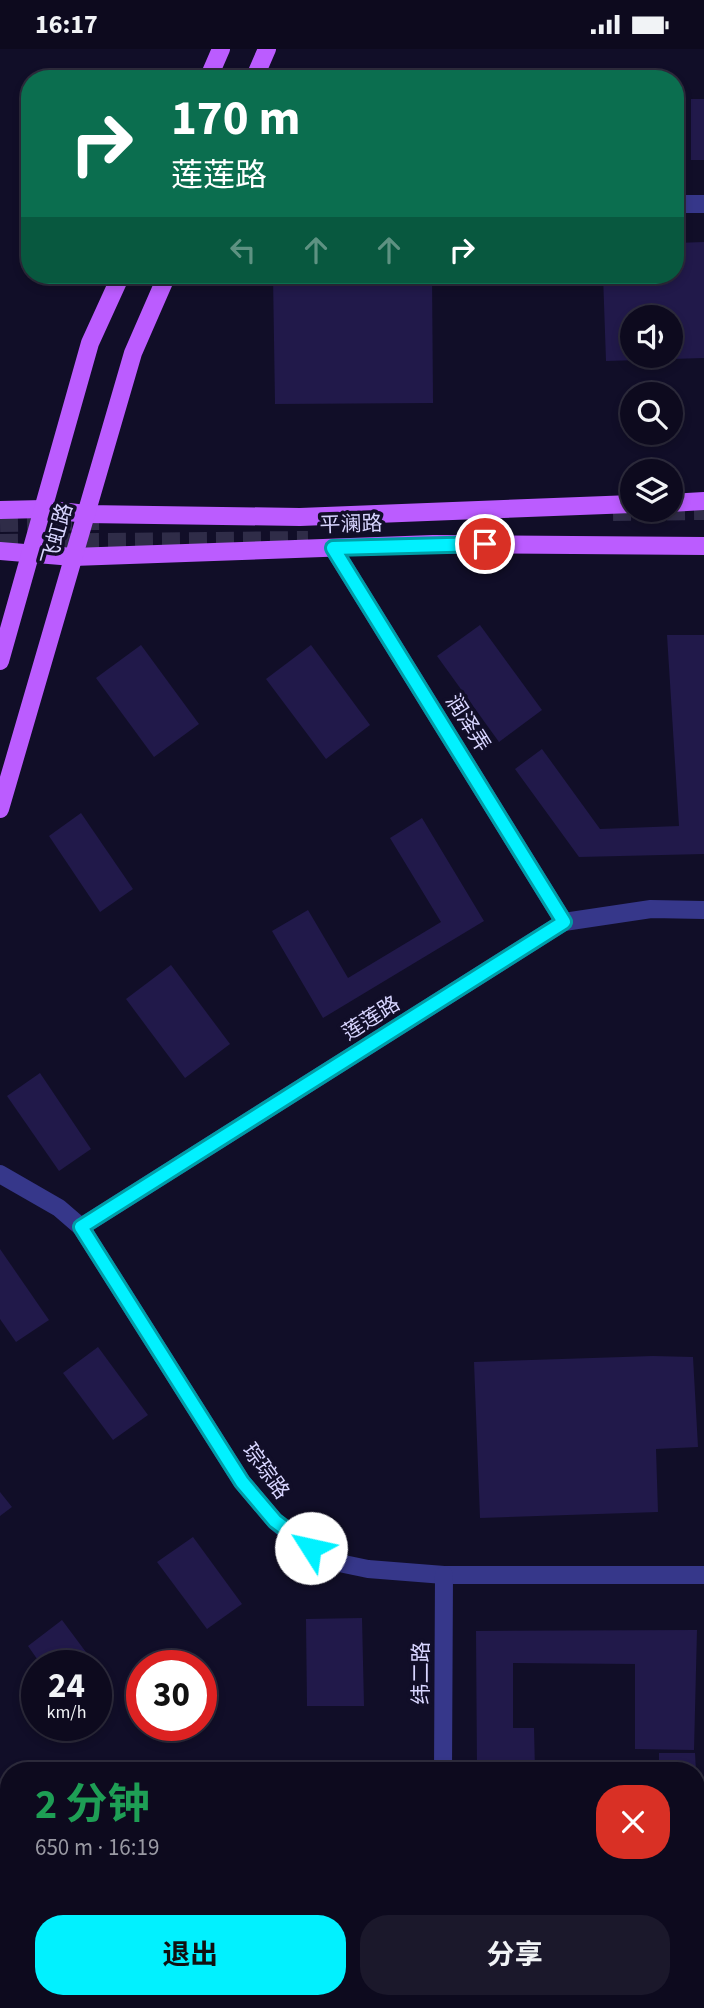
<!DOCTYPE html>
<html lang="zh">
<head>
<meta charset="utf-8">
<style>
	body { margin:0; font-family:"Source Sans 3","Noto Sans SC",sans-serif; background:#1b182b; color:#f1f3f6; height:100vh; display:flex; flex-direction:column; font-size:26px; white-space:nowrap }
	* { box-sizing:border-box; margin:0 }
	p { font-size:23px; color:#9a9aa4 }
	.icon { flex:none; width:38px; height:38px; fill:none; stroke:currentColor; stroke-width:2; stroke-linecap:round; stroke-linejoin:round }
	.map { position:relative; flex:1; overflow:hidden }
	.sheet { position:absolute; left:0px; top:1713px; width:705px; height:247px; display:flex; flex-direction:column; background:#0d0a1e; border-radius:28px 28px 0 0; box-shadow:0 4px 10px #0003,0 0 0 2px #2d2b3c }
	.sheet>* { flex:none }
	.hud { position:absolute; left:21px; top:21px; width:663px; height:214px; border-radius:28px; box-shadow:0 4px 10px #0003,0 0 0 2px #2d2b3c; background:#0b6e4f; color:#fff; overflow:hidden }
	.controls { position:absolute; left:620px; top:256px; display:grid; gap:14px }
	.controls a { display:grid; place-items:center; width:63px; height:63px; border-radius:50%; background:#0d0a1e; box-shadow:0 4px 10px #0003,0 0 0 2px #2d2b3c; font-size:35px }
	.speed { position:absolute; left:21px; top:1601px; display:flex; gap:14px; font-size:35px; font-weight:700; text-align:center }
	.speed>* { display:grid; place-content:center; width:91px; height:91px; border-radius:50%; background:#0d0a1e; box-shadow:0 4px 10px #0003,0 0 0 2px #2d2b3c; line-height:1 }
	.speed small { font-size:18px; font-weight:400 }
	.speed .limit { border:10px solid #d22; background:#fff; color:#111 }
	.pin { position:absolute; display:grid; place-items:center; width:60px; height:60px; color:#fff; margin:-30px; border:4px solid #fff; border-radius:50%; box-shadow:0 2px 7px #0007 }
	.me { position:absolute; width:77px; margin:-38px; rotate:305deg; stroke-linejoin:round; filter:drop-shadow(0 0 5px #0008) }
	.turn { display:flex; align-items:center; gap:24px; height:147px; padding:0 35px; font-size:32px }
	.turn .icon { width:91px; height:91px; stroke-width:2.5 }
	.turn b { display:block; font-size:49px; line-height:60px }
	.lanes { display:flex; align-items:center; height:66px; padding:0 35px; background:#0003; justify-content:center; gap:35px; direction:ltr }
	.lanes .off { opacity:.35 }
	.round { display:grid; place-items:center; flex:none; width:74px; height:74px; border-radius:28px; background:#1b182b }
	.overview { display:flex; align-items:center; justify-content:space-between; height:119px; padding:0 35px }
	h1 { font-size:42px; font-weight:700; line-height:52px; color:#1e9e55 }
	.action { display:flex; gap:14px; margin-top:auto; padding:14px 35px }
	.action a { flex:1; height:80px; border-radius:28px; background:#01f1ff; color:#111; font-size:28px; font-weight:700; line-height:80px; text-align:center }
	.action a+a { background:#1b182b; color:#f1f3f6 }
	.status { display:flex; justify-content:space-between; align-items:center; height:49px; padding:0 35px; background:#0d0a1e; direction:ltr }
	.status svg { height:19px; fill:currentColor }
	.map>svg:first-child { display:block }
	.building { fill:#21194a; fill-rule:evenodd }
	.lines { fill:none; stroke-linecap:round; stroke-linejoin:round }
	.major-tunnel { stroke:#2f2c48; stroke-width:18; stroke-dasharray:18 9; stroke-linecap:butt }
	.minor { stroke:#36378a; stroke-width:18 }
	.major { stroke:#bb5cff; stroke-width:18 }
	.route-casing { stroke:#019da6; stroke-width:18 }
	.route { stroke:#01f1ff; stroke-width:12 }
	.labels { text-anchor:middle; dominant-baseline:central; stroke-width:7; stroke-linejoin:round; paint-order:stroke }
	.street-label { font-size:21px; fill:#d8d5ff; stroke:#110e28 }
</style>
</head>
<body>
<div class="status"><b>16:17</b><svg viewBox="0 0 49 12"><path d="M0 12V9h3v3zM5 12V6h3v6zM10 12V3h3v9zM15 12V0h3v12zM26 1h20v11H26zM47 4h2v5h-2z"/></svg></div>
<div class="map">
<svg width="704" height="1959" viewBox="0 0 704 1959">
	<rect width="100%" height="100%" fill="#110e28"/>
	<g class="building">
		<rect x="691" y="50" width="13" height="61"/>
		<path d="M704,193V309L606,312L603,226H676V194ZM632,268H670V306H632Z"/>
		<path d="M273,226H432L433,354L275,355Z"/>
		<path d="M480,576L542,661L499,693L437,607Z"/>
		<path d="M667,586H704V805L579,808L515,720L542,700L600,780L679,777Z"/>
		<path d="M141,596L199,675L154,708L96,629Z"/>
		<path d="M311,596L370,676L326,710L266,630Z"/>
		<path d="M81,764L133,840L100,863L49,787Z"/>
		<path d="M422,769L484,872L323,969L272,882L308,861L348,929L441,873L390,789Z"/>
		<path d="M171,916L230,995L185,1029L126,950Z"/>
		<path d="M40,1024L91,1100L59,1122L7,1047Z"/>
		<path d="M0,1200L49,1271L16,1293L0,1270Z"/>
		<path d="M98,1298L148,1366L113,1391L63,1324Z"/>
		<path d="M653,1307L693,1308L698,1398L656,1400L658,1463L480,1469L474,1313Z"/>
		<path d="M0,1443L12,1458L0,1467Z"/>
		<path d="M193,1488L242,1555L207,1580L157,1513Z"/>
		<path d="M362,1569L364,1657H307L306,1570Z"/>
		<path d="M62,1571L112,1638L96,1649V1617H42L28,1597Z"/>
		<path d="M697,1581L694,1701L635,1700V1615L513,1614V1679H534L535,1722H477L476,1582Z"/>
		<path d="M659,1704H695L696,1722H659Z"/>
		<path d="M9,1727V1786L0,1775V1733Z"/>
	</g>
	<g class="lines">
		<g class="major-tunnel">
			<path d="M613,463L704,462"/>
			<path d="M0,474L99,472"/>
			<path d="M0,494L308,491"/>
		</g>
		<g class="minor">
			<path d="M676,155H704"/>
			<path d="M333,499L564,873"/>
			<path d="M0,1125L59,1159L81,1178L242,1433L275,1472L297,1491L344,1515L368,1520L444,1526H704"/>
			<path d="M81,1178L564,873L651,860L704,861"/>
			<path d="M443,1722L444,1526"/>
		</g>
		<g class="major">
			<path d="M208,30L221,0"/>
			<path d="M254,30L267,0"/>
			<path d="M670,454L704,452"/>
			<path d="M0,461L43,460L86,465L300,468L632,455"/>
			<path d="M0,502L73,508L433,495L704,497"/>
			<path d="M0,612L90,294L121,226"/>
			<path d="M0,760L133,304L167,226"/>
			<path d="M696,1868H704"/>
			<path d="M0,1870H9"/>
			<path d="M0,1892H9"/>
			<path d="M696,1892H704"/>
		</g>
	</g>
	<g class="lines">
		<defs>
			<path id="route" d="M311,1499L275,1472L242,1433L81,1178L564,873L333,499L485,495"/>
		</defs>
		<use href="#route" class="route-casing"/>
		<use href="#route" class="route"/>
	</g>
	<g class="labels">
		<g class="street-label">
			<text transform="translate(351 475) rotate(-2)">平澜路</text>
			<text transform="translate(57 485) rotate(-74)">飞虹路</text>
			<text transform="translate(468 674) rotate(58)">润泽弄</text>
			<text transform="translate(371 969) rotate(-32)">莲莲路</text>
			<text transform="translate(266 1422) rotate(54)">琮琮路</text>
			<text transform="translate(421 1624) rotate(-90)">纬二路</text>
		</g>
	</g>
</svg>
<div class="controls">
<a><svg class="icon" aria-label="sound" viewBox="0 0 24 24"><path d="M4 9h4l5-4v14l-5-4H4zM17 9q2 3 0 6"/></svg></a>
<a><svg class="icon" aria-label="search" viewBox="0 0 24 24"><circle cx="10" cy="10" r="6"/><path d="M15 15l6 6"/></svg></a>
<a><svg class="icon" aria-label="layers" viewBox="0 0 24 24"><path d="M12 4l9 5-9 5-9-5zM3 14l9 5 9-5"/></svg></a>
</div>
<div class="speed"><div>24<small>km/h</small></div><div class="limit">30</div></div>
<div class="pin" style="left:485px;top:495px;background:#d93025"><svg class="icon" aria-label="arrive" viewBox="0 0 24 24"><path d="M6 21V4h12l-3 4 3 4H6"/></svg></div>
<svg class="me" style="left:311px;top:1499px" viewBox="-20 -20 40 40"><circle r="19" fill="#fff"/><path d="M0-13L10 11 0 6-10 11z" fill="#01f1ff"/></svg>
<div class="hud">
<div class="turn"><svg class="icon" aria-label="right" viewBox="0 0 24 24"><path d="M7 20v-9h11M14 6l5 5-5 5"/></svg><div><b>170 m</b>莲莲路</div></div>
<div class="lanes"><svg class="icon off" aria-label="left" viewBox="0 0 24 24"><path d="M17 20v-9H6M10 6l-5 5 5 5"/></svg><svg class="icon off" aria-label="ahead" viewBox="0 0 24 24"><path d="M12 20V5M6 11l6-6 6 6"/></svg><svg class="icon off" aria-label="ahead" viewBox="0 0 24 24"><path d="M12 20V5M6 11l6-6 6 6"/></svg><svg class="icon" aria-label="right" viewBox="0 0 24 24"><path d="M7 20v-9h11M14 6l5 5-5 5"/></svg></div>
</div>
<section class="sheet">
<div class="overview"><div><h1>2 分钟</h1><p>650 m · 16:19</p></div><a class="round" style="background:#d93025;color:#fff"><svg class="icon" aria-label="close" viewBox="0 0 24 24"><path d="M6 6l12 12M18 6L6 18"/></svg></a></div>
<div class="action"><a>退出</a><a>分享</a></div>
</section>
</div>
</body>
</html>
